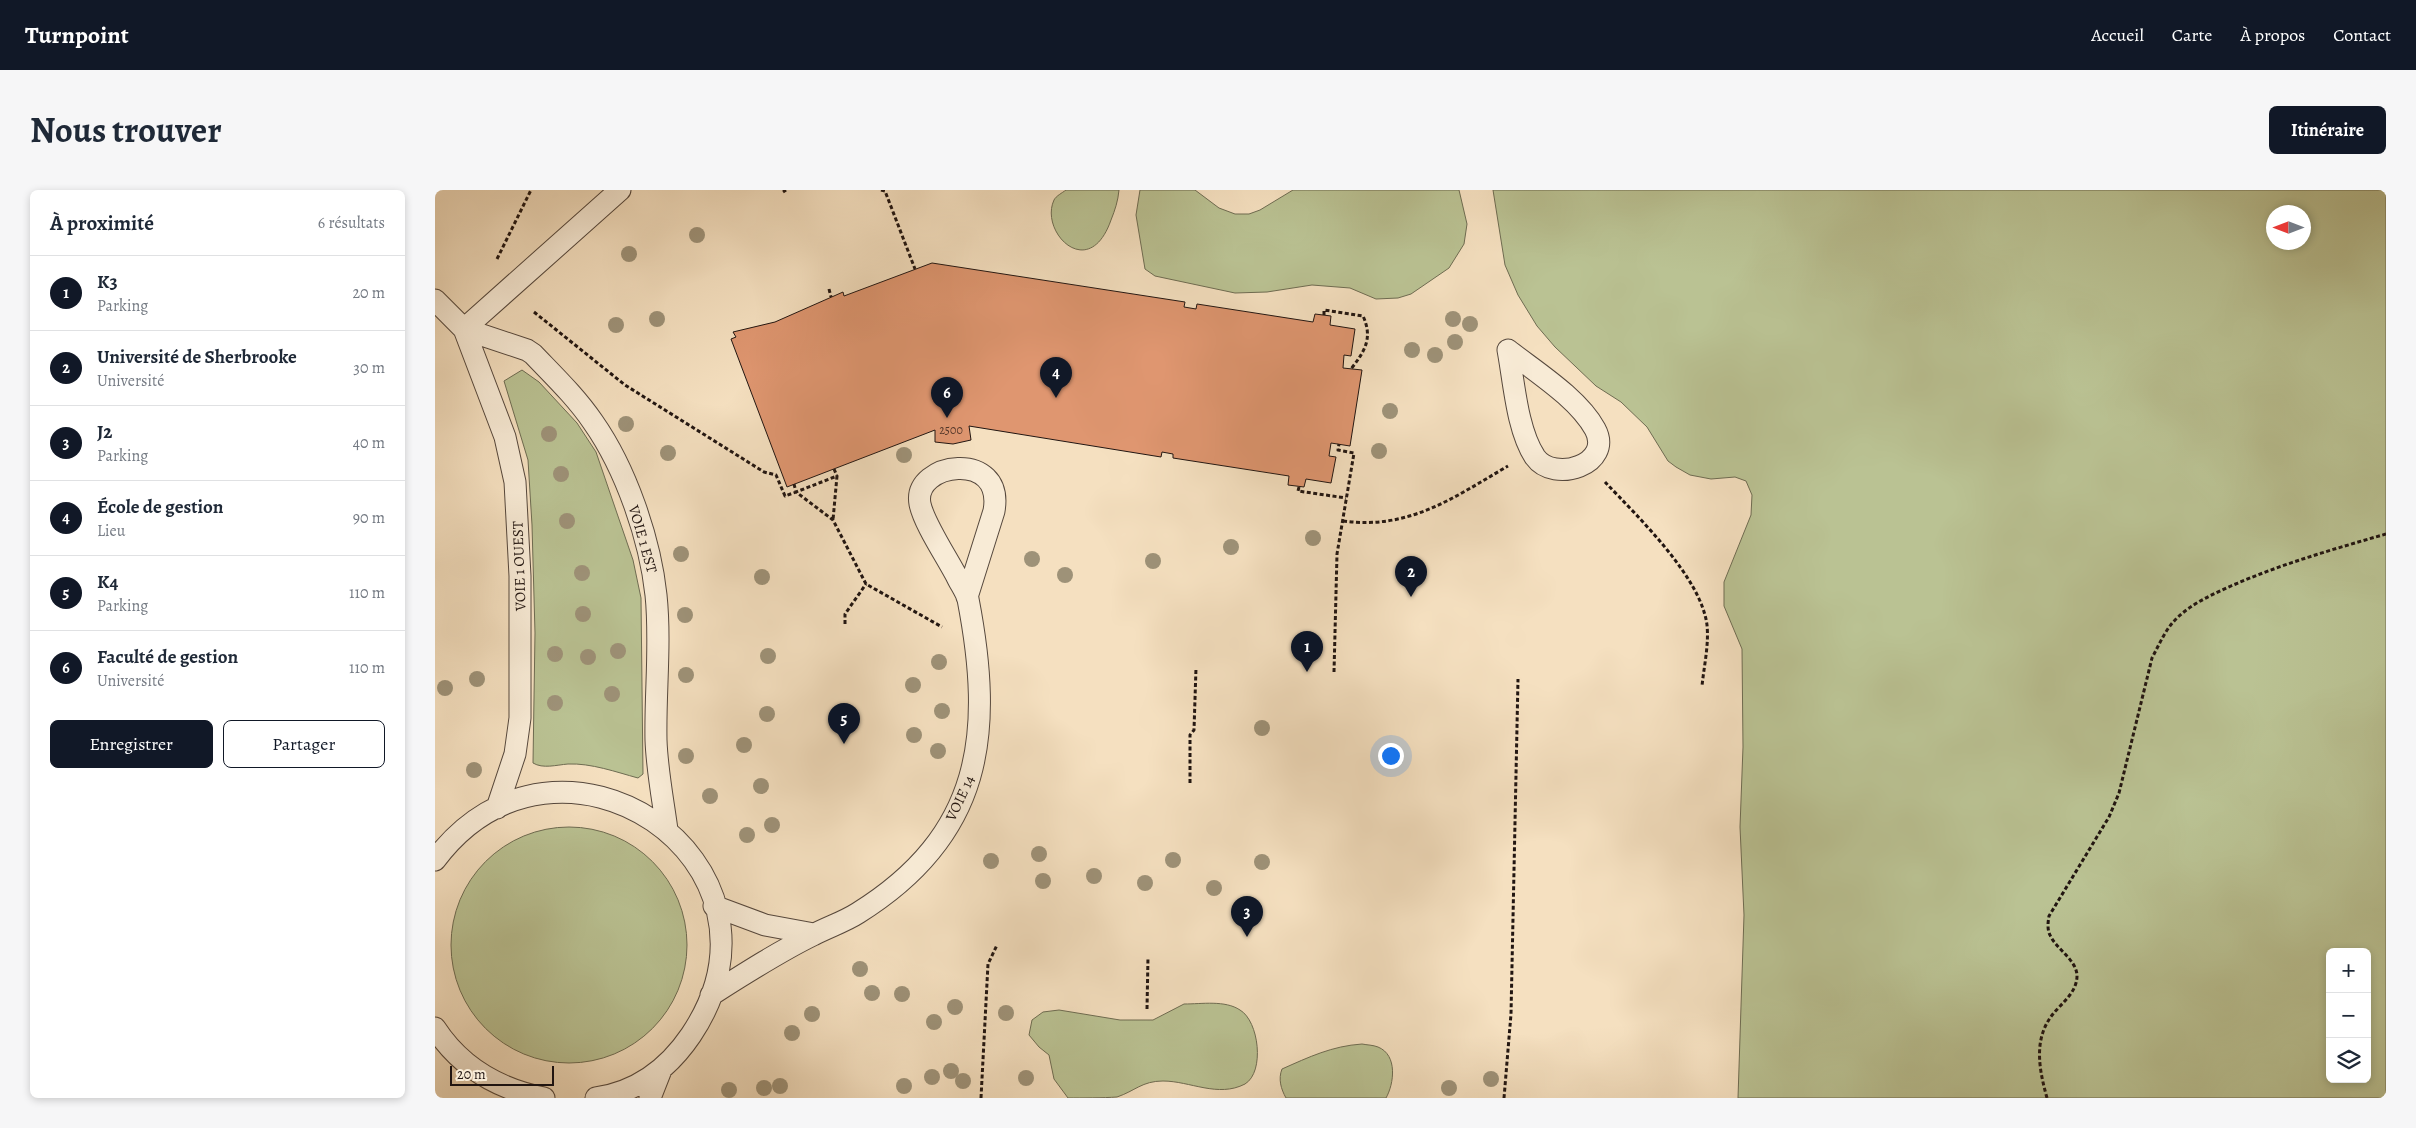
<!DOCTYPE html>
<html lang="fr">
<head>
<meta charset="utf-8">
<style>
	:root { --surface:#fff; --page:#f6f6f7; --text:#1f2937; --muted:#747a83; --line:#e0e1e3; --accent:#111827 }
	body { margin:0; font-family:Alegreya,serif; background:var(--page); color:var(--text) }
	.controls { position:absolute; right:15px; bottom:15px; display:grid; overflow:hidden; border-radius:8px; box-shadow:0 2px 8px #0003 }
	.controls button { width:45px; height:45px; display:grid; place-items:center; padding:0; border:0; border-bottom:1px solid var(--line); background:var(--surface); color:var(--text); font:25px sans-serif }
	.compass { position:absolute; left:1831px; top:15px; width:45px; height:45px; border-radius:50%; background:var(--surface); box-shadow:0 2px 8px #0003; rotate:270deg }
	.scale { position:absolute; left:15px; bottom:12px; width:104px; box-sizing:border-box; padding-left:5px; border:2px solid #211511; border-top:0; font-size:14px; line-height:18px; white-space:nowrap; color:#211511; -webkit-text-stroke:4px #f8ebd6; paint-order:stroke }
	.you { position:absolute; left:955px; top:565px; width:18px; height:18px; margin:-12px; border:4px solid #fff; border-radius:50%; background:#1a73e8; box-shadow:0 0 0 8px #1a73e833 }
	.badge { display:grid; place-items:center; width:32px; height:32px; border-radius:50%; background:var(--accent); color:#fff; font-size:16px; font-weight:700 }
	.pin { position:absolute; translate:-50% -41px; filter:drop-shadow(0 1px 2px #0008) }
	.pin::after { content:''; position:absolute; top:26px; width:18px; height:15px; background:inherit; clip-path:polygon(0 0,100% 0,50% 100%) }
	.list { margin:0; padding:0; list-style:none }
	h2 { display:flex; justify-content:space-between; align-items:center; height:65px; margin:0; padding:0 20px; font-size:21px }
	h2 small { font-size:16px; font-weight:400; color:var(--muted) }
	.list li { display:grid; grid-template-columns:32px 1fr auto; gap:15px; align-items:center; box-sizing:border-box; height:75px; padding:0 20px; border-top:1px solid var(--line) }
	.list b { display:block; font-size:19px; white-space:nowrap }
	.list p { margin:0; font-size:16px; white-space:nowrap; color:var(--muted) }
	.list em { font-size:16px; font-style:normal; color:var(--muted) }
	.actions { display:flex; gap:10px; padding:15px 20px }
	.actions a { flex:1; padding:11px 0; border:1px solid var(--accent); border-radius:8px; text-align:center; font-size:18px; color:var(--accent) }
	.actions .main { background:var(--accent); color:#fff }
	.icon { flex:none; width:28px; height:28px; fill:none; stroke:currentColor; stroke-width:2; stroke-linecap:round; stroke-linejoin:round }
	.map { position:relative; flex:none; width:1951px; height:908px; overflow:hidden; border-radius:8px }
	header { display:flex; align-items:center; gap:30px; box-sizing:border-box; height:70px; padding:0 25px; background:var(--accent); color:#fff }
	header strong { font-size:24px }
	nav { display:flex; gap:28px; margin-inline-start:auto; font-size:18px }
	.intro { display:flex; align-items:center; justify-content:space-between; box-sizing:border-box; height:120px; padding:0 30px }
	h1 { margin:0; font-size:35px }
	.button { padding:12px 22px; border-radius:8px; background:var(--accent); color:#fff; font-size:18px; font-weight:700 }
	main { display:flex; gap:30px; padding:0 30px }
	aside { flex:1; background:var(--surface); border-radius:8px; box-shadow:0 2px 8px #0003 }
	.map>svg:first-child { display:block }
	.green { fill:#bac293; stroke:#6e6c52; fill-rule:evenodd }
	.building { fill:#df9670; stroke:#211511 }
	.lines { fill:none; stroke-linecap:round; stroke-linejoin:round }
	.lane-casing { stroke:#56483d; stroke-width:23 }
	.path { stroke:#211511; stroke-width:3; stroke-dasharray:4 2.5; stroke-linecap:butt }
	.lane { stroke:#f8ebd6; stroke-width:21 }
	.tree { fill:#9e9278 }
	.labels { text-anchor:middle; stroke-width:4; stroke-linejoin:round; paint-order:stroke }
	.number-label { font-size:12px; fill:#503529 }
	.street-label { font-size:15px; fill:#211511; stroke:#f8ebd6 }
</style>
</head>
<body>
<header>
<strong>Turnpoint</strong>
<nav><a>Accueil</a><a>Carte</a><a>À propos</a><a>Contact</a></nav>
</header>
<div class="intro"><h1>Nous trouver</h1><a class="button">Itinéraire</a></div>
<main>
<aside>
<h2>À proximité<small>6 résultats</small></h2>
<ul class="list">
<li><span class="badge">1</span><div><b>K3</b><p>Parking</p></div><em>20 m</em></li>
<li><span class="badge">2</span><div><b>Université de Sherbrooke</b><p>Université</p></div><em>30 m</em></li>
<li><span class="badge">3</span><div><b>J2</b><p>Parking</p></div><em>40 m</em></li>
<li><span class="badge">4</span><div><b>École de gestion</b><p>Lieu</p></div><em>90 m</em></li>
<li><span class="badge">5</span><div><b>K4</b><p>Parking</p></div><em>110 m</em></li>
<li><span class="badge">6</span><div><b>Faculté de gestion</b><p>Université</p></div><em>110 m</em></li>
</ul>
<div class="actions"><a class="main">Enregistrer</a><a>Partager</a></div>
</aside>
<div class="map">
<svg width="1951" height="908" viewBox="0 0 1951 908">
	<rect width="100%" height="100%" fill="#f5e0c0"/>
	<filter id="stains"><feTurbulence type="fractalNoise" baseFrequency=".004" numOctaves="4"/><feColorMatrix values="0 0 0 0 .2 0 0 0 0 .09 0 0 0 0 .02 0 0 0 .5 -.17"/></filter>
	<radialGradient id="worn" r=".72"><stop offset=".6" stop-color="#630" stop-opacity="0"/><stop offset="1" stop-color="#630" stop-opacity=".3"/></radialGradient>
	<path class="green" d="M631 0H684C683 11 680 20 676 30 654 93 604 42 619 10 621 6 627 3 631 0Z
		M705 0H760L784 18 800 24H814L825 20 858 0H1024L1032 34 1029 54 1014 78 976 104 963 108 941 109 915 98 877 95 832 102 800 103 720 86 710 79 701 25Z
		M1058 0H1951V908H1303L1309 725 1305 637 1308 557 1307 459 1289 416V392L1316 325 1317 305 1311 291 1300 287 1276 289 1255 285 1241 277 1233 271 1212 237 1186 212 1161 196 1120 157 1102 136 1083 105 1070 75ZM1838 22H1868V52H1838ZM1895 762H1932V889H1895Z
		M87 180 104 192 142 233 161 262 198 370 206 408 208 584 203 588C181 582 156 573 133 574 121 575 108 579 98 573L100 443 97 335 93 270 69 191Z
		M16 755a118 118 0 1 1 236 0a118 118 0 1 1-236 0Z
		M749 814C767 814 790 810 805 820 824 831 830 882 810 894 783 908 755 891 728 891 707 891 700 901 682 907 668 908 647 908 633 908L619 889 614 865 604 857 594 845 597 830 608 822 624 820 685 830H718Z
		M927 854C932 855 938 855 943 857 963 865 959 894 951 908H851C846 899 843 889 847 879 874 867 897 856 927 854Z"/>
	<path class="building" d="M497 73 750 112 749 117 761 119 762 114 878 132 880 124 896 126 895 135 920 139 916 166 909 165 908 178 927 180 915 256 896 253 894 266 901 267 896 293 871 289 869 297 853 295 854 286 738 268V264L727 262 726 267 534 236 536 250 518 254 500 252V240L352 297 296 149 301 147 298 142 340 132 408 102 409 106Z"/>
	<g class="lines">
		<g class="lane-casing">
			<path id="lane" d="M0 110 29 139 70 247 80 292 85 386V528L80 564 62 618
				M29 139 92 160 98 164C119 186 141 207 158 232 191 279 215 349 221 405 226 453 220 502 221 550 222 580 228 610 232 640
				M29 139 185 0
				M1073 160C1101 182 1143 208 1160 239 1179 274 1119 294 1100 267 1082 240 1079 192 1073 160Z
				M0 670C124 505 372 672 256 845 233 879 202 902 161 908
				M279 716 330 735 379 744
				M276 805C309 784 343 762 378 745 393 737 409 732 423 723 548 645 559 544 533 409 531 402 526 395 523 389 513 369 489 334 485 314 477 272 570 259 559 321L532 407
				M0 838C26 878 63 899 109 908
				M215 908 226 880"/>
		</g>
		<path class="path" d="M446 0 450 1 480 79
			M348 2 351 0
			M62 69 96 0
			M394 99 396 107
			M99 122 190 195 329 282 341 285 350 306 361 302 398 330 431 394 507 437
			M889 125V120L928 126C938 148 930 161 916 179
			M399 279 402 286
			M1170 292C1203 327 1266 387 1272 435 1274 455 1269 476 1267 496
			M359 294 361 302 402 286 398 330
			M864 297 863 301 911 308
			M908 331C974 340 1018 308 1073 276
			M410 434V424L431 394
			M899 482 902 364 919 263 903 260 904 254
			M755 593V545L759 540 761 478
			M712 819 713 767
			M546 908 553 774 562 755
			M1069 908 1076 824 1083 489
			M1612 908C1604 879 1598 849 1618 824 1627 813 1642 802 1642 786 1642 770 1621 759 1615 745 1612 739 1613 732 1614 726L1674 627 1684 603 1717 468C1724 455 1730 440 1741 429 1756 414 1776 405 1796 396 1846 374 1899 359 1951 344"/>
		<use href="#lane" class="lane"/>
	</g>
	<g class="tree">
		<circle cx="262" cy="45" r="8"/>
		<circle cx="194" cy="64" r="8"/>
		<circle cx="222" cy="129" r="8"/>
		<circle cx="1018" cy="129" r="8"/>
		<circle cx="1035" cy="134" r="8"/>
		<circle cx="181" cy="135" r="8"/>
		<circle cx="1020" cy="152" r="8"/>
		<circle cx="977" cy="160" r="8"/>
		<circle cx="1000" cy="165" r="8"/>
		<circle cx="955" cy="221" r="8"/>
		<circle cx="191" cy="234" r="8"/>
		<circle cx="114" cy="244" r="8"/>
		<circle cx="944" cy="261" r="8"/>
		<circle cx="233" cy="263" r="8"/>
		<circle cx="469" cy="265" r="8"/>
		<circle cx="126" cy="284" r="8"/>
		<circle cx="132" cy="331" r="8"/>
		<circle cx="878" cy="348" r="8"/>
		<circle cx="796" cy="357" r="8"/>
		<circle cx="246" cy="364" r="8"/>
		<circle cx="597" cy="369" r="8"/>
		<circle cx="718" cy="371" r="8"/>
		<circle cx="147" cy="383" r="8"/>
		<circle cx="630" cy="385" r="8"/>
		<circle cx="327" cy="387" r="8"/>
		<circle cx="148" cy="424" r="8"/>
		<circle cx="250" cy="425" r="8"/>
		<circle cx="183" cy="461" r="8"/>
		<circle cx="120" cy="464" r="8"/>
		<circle cx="333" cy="466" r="8"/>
		<circle cx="153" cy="467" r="8"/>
		<circle cx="504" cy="472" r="8"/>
		<circle cx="251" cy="485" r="8"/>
		<circle cx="42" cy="489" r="8"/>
		<circle cx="478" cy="495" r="8"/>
		<circle cx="10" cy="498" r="8"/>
		<circle cx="177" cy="504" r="8"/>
		<circle cx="120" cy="513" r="8"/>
		<circle cx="507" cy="521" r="8"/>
		<circle cx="332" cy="524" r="8"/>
		<circle cx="827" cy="538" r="8"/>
		<circle cx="479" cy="545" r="8"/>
		<circle cx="309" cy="555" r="8"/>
		<circle cx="503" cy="561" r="8"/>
		<circle cx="251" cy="566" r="8"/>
		<circle cx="39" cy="580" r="8"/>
		<circle cx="326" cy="596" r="8"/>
		<circle cx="275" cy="606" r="8"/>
		<circle cx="337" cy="635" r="8"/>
		<circle cx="312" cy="645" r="8"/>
		<circle cx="604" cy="664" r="8"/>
		<circle cx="738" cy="670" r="8"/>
		<circle cx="556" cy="671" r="8"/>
		<circle cx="827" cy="672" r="8"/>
		<circle cx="659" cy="686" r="8"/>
		<circle cx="608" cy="691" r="8"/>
		<circle cx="710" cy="693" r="8"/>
		<circle cx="779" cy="698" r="8"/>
		<circle cx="425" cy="779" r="8"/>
		<circle cx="437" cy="803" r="8"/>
		<circle cx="467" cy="804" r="8"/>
		<circle cx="520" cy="817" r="8"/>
		<circle cx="571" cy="823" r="8"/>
		<circle cx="377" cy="824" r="8"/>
		<circle cx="499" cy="832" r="8"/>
		<circle cx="357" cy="843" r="8"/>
		<circle cx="516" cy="881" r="8"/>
		<circle cx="497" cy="887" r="8"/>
		<circle cx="591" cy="888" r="8"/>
		<circle cx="1056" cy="889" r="8"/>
		<circle cx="528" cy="891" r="8"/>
		<circle cx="345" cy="896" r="8"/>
		<circle cx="469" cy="896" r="8"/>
		<circle cx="329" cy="898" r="8"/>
		<circle cx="1014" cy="898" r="8"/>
		<circle cx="294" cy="900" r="8"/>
	</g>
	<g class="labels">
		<g class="number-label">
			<text x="516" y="244">2500</text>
		</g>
		<g class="street-label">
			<text transform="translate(208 349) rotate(74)" y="5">VOIE 1 EST</text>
			<text transform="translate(84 376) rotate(-92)" y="5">VOIE 1 OUEST</text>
			<text transform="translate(525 608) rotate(-65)" y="5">VOIE 14</text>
		</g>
	</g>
	<rect width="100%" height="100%" filter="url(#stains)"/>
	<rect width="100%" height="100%" fill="url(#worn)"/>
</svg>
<div class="controls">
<button>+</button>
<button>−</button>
<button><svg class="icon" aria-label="layers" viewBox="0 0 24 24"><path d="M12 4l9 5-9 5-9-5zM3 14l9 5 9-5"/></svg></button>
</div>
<svg class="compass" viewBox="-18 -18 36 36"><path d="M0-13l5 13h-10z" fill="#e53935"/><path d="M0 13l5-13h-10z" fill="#747a83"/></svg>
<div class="scale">20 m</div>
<div class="you"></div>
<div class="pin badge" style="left:872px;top:482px">1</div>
<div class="pin badge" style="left:976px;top:407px">2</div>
<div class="pin badge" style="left:812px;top:747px">3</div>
<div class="pin badge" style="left:621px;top:208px">4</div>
<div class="pin badge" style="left:409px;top:554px">5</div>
<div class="pin badge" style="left:512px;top:228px">6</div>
</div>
</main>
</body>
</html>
